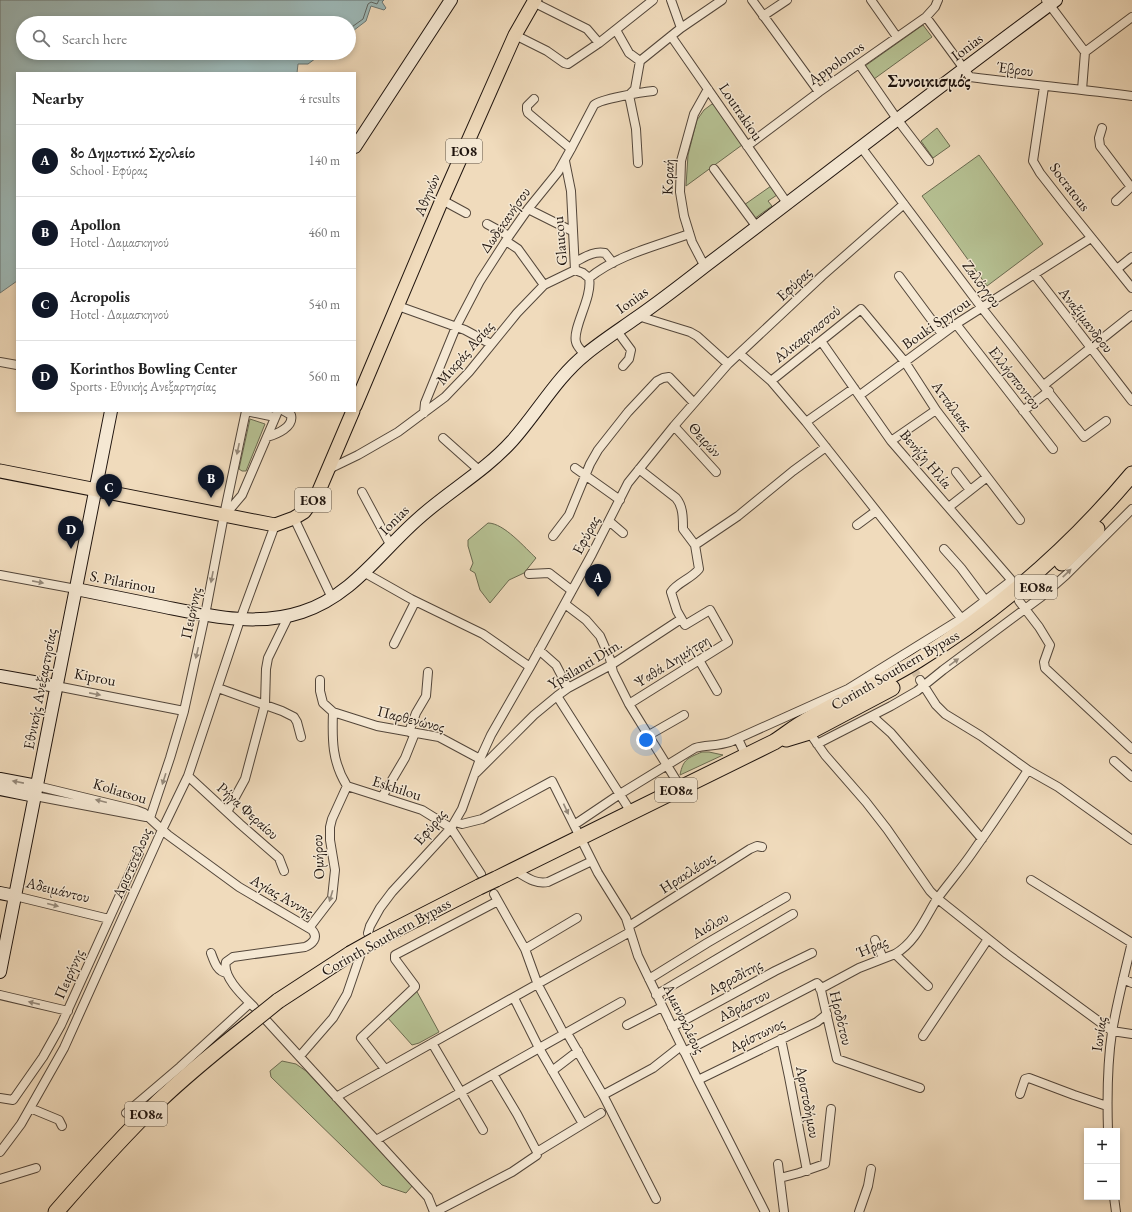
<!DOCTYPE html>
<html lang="en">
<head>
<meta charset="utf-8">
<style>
	:root { --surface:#fff; --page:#f2f2f2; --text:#222; --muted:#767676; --line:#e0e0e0; --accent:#111827 }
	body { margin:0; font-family:"EB Garamond",serif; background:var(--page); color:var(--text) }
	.controls { position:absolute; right:12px; bottom:12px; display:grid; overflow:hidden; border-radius:0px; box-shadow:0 2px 6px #0003 }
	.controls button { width:36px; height:36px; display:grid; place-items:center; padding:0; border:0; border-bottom:1px solid var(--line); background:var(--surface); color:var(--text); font:20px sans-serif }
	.you { position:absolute; left:646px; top:740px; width:14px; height:14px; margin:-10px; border:3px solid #fff; border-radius:50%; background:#1a73e8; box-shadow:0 0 0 6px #1a73e833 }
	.badge { display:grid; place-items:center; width:26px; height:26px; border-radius:50%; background:var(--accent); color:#fff; font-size:13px; font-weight:700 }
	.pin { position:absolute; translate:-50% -33px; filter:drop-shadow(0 1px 2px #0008) }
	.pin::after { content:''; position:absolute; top:21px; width:14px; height:12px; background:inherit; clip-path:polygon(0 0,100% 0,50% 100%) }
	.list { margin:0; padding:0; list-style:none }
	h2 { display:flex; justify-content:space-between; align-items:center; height:52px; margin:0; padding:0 16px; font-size:17px }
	h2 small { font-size:13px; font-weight:400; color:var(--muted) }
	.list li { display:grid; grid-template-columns:26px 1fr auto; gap:12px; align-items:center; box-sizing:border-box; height:72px; padding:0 16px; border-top:1px solid var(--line) }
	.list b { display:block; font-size:15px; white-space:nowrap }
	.list p { margin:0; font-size:13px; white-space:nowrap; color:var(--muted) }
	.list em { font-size:13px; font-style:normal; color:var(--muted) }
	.icon { flex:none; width:22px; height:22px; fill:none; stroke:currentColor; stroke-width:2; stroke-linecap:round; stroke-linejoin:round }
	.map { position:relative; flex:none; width:1132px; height:1212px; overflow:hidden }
	.search { position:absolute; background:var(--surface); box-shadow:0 2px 6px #0003; left:16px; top:16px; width:340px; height:44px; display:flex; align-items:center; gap:10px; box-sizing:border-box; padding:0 14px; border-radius:22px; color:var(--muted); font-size:15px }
	.panel { position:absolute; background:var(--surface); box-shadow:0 2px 6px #0003; left:16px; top:72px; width:340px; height:340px; border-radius:0px }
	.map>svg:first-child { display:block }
	.green { fill:#b6c193; stroke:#6a6a50 }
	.water { fill:#9db9b8; stroke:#6b7774 }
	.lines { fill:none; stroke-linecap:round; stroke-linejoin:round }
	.shore { stroke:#5e6663; stroke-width:1 }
	.street-tunnel { stroke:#d1bda2; stroke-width:8; stroke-dasharray:8 4; stroke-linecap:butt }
	.street-casing { stroke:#53463a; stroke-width:10 }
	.secondary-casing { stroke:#1f140e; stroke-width:14 }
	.primary-casing { stroke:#1f140e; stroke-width:15 }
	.highway-casing { stroke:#1f140e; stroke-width:17 }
	.street { stroke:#f5e8d3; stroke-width:8 }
	.secondary { stroke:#f5e8d3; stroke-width:12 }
	.primary { stroke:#f0dbbc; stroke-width:13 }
	.highway { stroke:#f0dbbc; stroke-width:15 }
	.highway-bridge-casing { stroke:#1f140e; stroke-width:17; stroke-linecap:butt }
	.highway-bridge { stroke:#f0dbbc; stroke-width:15 }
	.oneway { fill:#95897a }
	.labels { text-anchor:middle; stroke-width:3; stroke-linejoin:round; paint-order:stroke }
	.shield { fill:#f5e8d3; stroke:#5f5449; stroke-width:1 }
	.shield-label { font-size:14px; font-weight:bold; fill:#1f140e }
	.street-label { font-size:15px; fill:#1f140e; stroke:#f5e8d3 }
	.quarter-label { font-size:17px; font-weight:bold; fill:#1f140e; stroke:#f5e8d3 }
</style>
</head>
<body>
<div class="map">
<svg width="1132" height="1212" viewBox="0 0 1132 1212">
	<rect width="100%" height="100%" fill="#f0dbbc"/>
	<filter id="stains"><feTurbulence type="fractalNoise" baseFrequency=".005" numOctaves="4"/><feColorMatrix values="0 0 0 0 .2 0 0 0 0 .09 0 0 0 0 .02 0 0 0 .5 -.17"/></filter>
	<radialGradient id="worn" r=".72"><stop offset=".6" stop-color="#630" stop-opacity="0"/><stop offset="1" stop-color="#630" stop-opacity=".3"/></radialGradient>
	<path class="green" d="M923 25 932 37 874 79 865 66Z
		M712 104 717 107 742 145 686 186 688 155 697 120 704 110Z
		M937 128 950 146 933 158 921 141Z
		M979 155 1043 244 987 286 922 196Z
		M771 186 777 195 768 201 772 206 754 219 744 205Z
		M250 419 265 424 246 471H242L239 469Z
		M488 523C504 523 525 548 536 558L524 573 509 580 490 603 480 590 475 573 470 570 473 563 468 546V540Z
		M702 752H709L723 755 680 775C683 759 688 758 702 752Z
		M416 990 439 1032 419 1043 412 1045 387 1017Z
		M282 1061 296 1064 306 1071 413 1185 406 1193 382 1185 271 1077 270 1071Z"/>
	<path class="water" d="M0 0H384L382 2 386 8 384 10 371 6 366 21 349 34V23H23V53H323L308 64H298L297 73H17V281L0 293Z"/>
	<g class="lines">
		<path class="shore" d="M349 29 363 19 368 4 371 2 377 4 379 0"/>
		<path class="street-tunnel" d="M907 658 920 680"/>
		<g class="street-casing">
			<path id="street" d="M671 0 681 28
				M752 0 819 92
				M871 0 897 37
				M1046 0 1085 52 1082 90
				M533 2 587 29 599 43
				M763 16 787 0
				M926 17 970 77C1024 84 1078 89 1132 96
				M616 30 629 53 640 61
				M515 35 547 51 564 63 568 64 599 43 653 0
				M671 36 787 203
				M1085 52 1132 17
				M859 64 897 119 929 161
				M1044 87 1033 161 1040 173 1065 205 1132 288
				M534 99 527 106V110L528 113 571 149
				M1102 128 1099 138 1100 146 1131 187
				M747 146 819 92 926 17 935 7 938 0
				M861 147 982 308 1084 437 1106 421
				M565 161 571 191 575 270
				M638 163 636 129 629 95 635 89 640 61 681 28 722 0
				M714 169 756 226
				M442 200 466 213
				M1116 201 1132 186
				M528 209 572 231
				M487 224 509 236
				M506 241 518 249 544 285
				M575 262C585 257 593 251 605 253L613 263
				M705 267 692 242 684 216 680 192 681 161 694 114 708 89
				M1117 269 1132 257
				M575 270 583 273 589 278C593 297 572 328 576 342 577 347 582 351 585 355
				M1034 274 1132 401
				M899 276 942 334
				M589 278C617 255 656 246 689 234
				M398 306 465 330 491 344
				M638 316 690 332 697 336 728 364
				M956 324 1053 449
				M617 331 631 350 629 359 623 366
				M821 341 891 441 1014 583
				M740 354 771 381 806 422 965 623
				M0 362 17 365
				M771 381 861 309 905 362 936 410 1020 520
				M1044 385 1132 315
				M860 395 956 324 1091 238
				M246 411 275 417
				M1023 411 1049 391
				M424 413 425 403 456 327 480 281 509 236 528 209 558 172 572 147 594 105C600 99 643 92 653 91
				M806 422 854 388
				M674 426 716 472
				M267 437C277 434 294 427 291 415L284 411
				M443 438 480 471
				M891 441 936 410
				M575 468 620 500
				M327 470 358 455 398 432 445 397 469 372 517 313 544 285 575 270
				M956 472 970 490
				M362 492 391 546
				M949 507 987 477
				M225 515 242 495 278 411
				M294 518 332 598
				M609 521 623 533
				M857 525 876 511
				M553 536 569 515 590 464 598 450 628 412 657 381 663 378 669 377 694 403
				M695 545 738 516 793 471 826 447
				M944 549 961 568 988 604
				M365 573 411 599 483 634 530 667
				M529 574 549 573 571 590
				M0 575 76 589
				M1019 601 1039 627 1050 645 1044 662 1045 668 1132 749
				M565 604 586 620 600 636 610 659 613 672 629 704 681 788
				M394 644 415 602
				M539 650 556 665 568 688
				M699 660 717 691
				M320 680V691L323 703 333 712 377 726 439 737 480 759
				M920 680 936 705 945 714 981 736 1028 770 1058 787 1132 840
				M56 686 184 711
				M218 688 282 711 294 717 297 722 301 737
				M557 696 631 812
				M629 704 728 642 710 610 685 625 677 611 671 592C678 582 691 579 699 569L695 545 683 529C683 518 683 506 676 498L639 469
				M872 716 891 733 982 839
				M409 732 416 713 426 696 428 672
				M809 732 825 755 866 802 887 829 930 891 938 899 1007 954 1112 1031 1132 1034
				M649 735 684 715
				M738 739 746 756
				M817 744 891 706 917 691 943 670 1041 597 1066 575 1132 509
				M1114 761 1132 777
				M476 773 534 715 557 696 568 688 611 665 681 619
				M188 776 240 824 279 858 284 871
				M37 786 136 810 144 813 168 835 239 887 312 930C319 938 312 944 305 947L233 957 226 962C222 977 244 997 254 1007
				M347 786 422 810 451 828 481 874
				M35 796 146 817
				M382 797 405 758 415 733
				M227 812 245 779 265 704 266 669 268 658 289 615
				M150 818 170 758 184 711 205 615 224 515 246 411
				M455 822 462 824 482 819 552 781 598 873 626 918 638 956 698 1080 765 1212
				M574 825 620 794 695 748C706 745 718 746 730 742L848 689 961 619 1011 581
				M514 870C525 876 535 885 548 882L592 861
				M1031 880 1132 943
				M494 894 525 949 538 985 564 1034
				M15 896 109 919
				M629 926 750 849 757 846 762 847
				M309 928 332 898 335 870 330 840V827L332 819 347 786C332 762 332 740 333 712
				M368 933 370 926 380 908 392 892 451 828 462 809 480 759 491 735 530 667 592 554 628 483 674 426 728 364 822 276 904 204
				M875 940 883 958
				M525 949 577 918
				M211 953C214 961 217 972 227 973
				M895 954 928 986
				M649 979 707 943 786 897
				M1123 979 1132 983
				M820 989 859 968 895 954C916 942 925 918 937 899 948 884 961 869 972 853 991 826 1010 798 1028 770
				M0 995 68 1011
				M656 995 793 914
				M514 998 539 1048 583 1124
				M266 1020 417 1185 428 1197 434 1212
				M627 1025 662 1007
				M672 1027 775 971 812 953
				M567 1033 603 1095 656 1199
				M923 1036 988 939
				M781 1039 789 1077 807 1171
				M432 1043 483 1130
				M684 1052 817 983 820 986 837 1059 920 1088
				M300 1056 333 1018 347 994 360 956
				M385 1069 361 1038 415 987V986L395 959V955L498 901
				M552 1071 578 1051
				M698 1080 817 1022 827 1014
				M1020 1094 1025 1079 1029 1078 1074 1095 1107 1106
				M603 1095 653 1068 681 1046
				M336 1097 630 932
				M0 1098 13 1100 43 1057 61 1025 139 853
				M30 1108 59 1120 62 1126
				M126 1113 180 1067 250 1003
				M1108 1131C1107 1098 1107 1065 1112 1032 1117 1002 1125 972 1132 942
				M376 1140 621 1002
				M0 1152 21 1124 64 1048 162 830 188 776 240 620 275 525
				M537 1152 601 1113
				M778 1164 784 1212
				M780 1178 799 1173 825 1164 831 1109
				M0 1179 36 1168
				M1114 1197 1116 1212
				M435 1212 512 1172 537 1155V1152L517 1114 493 1074
				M859 1212 868 1186 871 1169"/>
		</g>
		<g class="secondary-casing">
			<path id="secondary" d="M355 147 451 0
				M76 589C105 595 135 601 165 607 210 616 257 627 302 612 352 596 381 551 419 518 449 491 485 471 512 441 538 412 556 378 586 354 602 341 619 330 636 318 659 302 681 285 704 267 821 178 937 88 1056 0
				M0 676 56 686
				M0 779 37 786
				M0 789 35 796
				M0 893 15 896
				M0 972 111 411"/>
		</g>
		<g class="primary-casing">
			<path id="primary" d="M355 406 442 200 515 35 535 0
				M0 471 275 525 294 518 304 512 318 493 353 411"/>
		</g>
		<g class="highway-casing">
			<path id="highway" d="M1062 563 1097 529
				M786 739 809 732 892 688
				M496 879 774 742C784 736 793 728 804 722 841 700 881 683 918 660 999 610 1071 547 1132 474
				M375 940 479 887
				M278 1001 350 954
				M56 1212C89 1174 123 1136 159 1101 187 1074 217 1050 247 1026"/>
		</g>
		<use href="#street" class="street"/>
		<use href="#secondary" class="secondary"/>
		<use href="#primary" class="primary"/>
		<use href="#highway" class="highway"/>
		<g class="highway-bridge-casing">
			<path id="highway-bridge" d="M479 887 496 879
				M350 954 375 940
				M247 1026 278 1001"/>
		</g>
		<use href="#highway-bridge" class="highway-bridge"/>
	</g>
	<defs><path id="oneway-solid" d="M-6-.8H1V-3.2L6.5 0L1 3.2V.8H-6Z"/></defs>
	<g class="oneway">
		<use href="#oneway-solid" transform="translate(238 449) rotate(102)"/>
		<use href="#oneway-solid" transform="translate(1067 573) rotate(-44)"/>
		<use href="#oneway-solid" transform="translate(212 577) rotate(101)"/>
		<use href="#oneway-solid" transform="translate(38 582) rotate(11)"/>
		<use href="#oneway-solid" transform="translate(197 653) rotate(103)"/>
		<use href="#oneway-solid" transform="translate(954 662) rotate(-36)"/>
		<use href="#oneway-solid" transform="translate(95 694) rotate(11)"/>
		<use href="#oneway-solid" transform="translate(164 779) rotate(108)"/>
		<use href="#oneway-solid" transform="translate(18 782) rotate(-169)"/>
		<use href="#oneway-solid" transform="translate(101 801) rotate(-166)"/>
		<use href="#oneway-solid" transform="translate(566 809) rotate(65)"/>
		<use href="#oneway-solid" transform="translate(331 896) rotate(107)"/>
		<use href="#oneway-solid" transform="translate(53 905) rotate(14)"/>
		<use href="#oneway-solid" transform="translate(34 1003) rotate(-167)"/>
	</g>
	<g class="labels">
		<g class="shield">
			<rect x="446" y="139" width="36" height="24" rx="3"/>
			<rect x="295" y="488" width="36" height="24" rx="3"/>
			<rect x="1015" y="575" width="42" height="24" rx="3"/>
			<rect x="655" y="778" width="42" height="24" rx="3"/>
			<rect x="125" y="1102" width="42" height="24" rx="3"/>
		</g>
		<g class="shield-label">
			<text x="464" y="156">ΕΟ8</text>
			<text x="313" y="505">ΕΟ8</text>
			<text x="1036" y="592">ΕΟ8α</text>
			<text x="676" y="795">ΕΟ8α</text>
			<text x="146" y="1119">ΕΟ8α</text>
		</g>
		<g class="street-label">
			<text transform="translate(967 47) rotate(-37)" y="5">Ionias</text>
			<text transform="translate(836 63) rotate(-35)" y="5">Appolonos</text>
			<text transform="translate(1015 69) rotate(7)" y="5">Έβρου</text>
			<text transform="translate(741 112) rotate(56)" y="5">Loutrakiou</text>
			<text transform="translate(668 177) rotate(-88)" y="5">Κοραή</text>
			<text transform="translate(1070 187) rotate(53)" y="5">Socratous</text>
			<text transform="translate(427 195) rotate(-67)" y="5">Αθηνών</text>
			<text transform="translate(505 220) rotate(-55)" y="5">Δωδεκανήσου</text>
			<text transform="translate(560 241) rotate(-95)" y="5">Glaucou</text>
			<text transform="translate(794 284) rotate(-43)" y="5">Εφύρας</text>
			<text transform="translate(982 284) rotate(53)" y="5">Ζαλόγγου</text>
			<text transform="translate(632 300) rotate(-36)" y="5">Ionias</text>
			<text transform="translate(1086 320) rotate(52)" y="5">Αναξίμανδρου</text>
			<text transform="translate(936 323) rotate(-35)" y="5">Bouki Spyrou</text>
			<text transform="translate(807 334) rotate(-39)" y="5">Αλικαρνασσού</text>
			<text transform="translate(465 353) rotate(-49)" y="5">Μικράς Ασίας</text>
			<text transform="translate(1015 378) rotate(52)" y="5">Ελλήσποντου</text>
			<text transform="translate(952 406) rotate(54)" y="5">Αττάλειας</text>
			<text transform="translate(705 440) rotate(48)" y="5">Θειρών</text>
			<text transform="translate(926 459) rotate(50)" y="5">Βενήζη Ηλία</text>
			<text transform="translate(394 520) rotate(-45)" y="5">Ionias</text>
			<text transform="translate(586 535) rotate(-62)" y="5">Εφύρας</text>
			<text transform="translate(123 582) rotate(11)" y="5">S. Pilarinou</text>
			<text transform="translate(191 613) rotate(-78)" y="5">Πειρήνης</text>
			<text transform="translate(672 661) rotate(-32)" y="5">Ψαθά Δημήτρη</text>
			<text transform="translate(585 664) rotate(-31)" y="5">Ypsilanti Dim.</text>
			<text transform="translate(895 670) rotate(-30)" y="5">Corinth Southern Bypass</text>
			<text transform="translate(95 677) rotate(11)" y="5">Kiprou</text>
			<text transform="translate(40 689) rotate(-79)" y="5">Εθνικής Ανεξαρτησίας</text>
			<text transform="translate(411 719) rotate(14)" y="5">Παρθενώνος</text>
			<text transform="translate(397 788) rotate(18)" y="5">Eskhilou</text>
			<text transform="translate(120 791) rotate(17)" y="5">Koliatsou</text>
			<text transform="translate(248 811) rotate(42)" y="5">Ρήγα Φεραίου</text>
			<text transform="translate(430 827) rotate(-50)" y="5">Εφύρας</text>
			<text transform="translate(318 857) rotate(-93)" y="5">Ομήρου</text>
			<text transform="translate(132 863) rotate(-66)" y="5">Αριστοτέλους</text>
			<text transform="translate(687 873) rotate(-33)" y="5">Ηρακλέους</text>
			<text transform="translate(58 890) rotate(14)" y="5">Αδειμάντου</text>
			<text transform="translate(282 896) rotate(30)" y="5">Αγίας Άννης</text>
			<text transform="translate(710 925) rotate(-30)" y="5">Αιόλου</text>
			<text transform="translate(386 937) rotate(-29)" y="5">Corinth Southern Bypass</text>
			<text transform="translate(872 947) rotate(-23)" y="5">Ήρας</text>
			<text transform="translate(69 974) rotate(-66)" y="5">Πειρήνης</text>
			<text transform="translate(735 977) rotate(-28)" y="5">Αφροδίτης</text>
			<text transform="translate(744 1005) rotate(-27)" y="5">Αδράστου</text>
			<text transform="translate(841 1018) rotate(76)" y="5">Ηροδότου</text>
			<text transform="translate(684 1019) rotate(64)" y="5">Αμεινοκλέους</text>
			<text transform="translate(1099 1034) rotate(-82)" y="5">Ιωνίας</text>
			<text transform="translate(757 1035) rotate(-26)" y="5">Αρίστωνος</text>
			<text transform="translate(808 1102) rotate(79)" y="5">Αριστοδήμου</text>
		</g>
		<g class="quarter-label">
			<text x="929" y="87">Συνοικισμός</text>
		</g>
	</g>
	<rect width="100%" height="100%" filter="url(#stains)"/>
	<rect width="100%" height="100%" fill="url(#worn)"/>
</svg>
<div class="controls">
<button>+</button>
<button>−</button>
</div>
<div class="you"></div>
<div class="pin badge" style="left:598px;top:597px">A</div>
<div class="pin badge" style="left:211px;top:498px">B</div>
<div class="pin badge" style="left:109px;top:507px">C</div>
<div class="pin badge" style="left:71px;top:549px">D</div>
<div class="search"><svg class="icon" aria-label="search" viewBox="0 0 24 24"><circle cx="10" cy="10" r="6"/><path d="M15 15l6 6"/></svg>Search here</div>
<section class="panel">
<h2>Nearby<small>4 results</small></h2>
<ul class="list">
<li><span class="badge">A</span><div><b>8ο Δημοτικό Σχολείο</b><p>School · Εφύρας</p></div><em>140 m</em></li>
<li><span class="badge">B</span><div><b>Apollon</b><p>Hotel · Δαμασκηνού</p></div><em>460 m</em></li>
<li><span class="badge">C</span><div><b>Acropolis</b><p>Hotel · Δαμασκηνού</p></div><em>540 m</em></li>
<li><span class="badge">D</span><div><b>Korinthos Bowling Center</b><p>Sports · Εθνικής Ανεξαρτησίας</p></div><em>560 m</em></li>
</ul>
</section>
</div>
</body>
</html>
